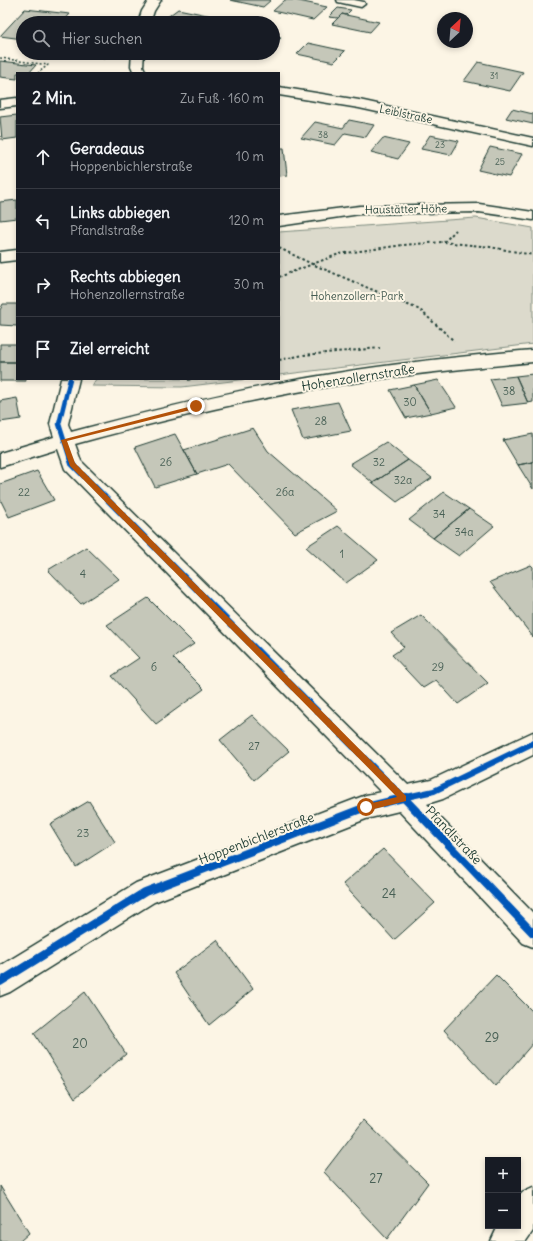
<!DOCTYPE html>
<html lang="de">
<head>
<meta charset="utf-8">
<style>
	:root { --surface:#171b24; --page:#20242c; --text:#f1f3f6; --muted:#9ea1a6; --line:#363941 }
	body { margin:0; font-family:Delius,sans-serif; background:var(--page); color:var(--text) }
	.controls { position:absolute; right:12px; bottom:12px; display:grid; overflow:hidden; border-radius:0px; box-shadow:0 2px 6px #0003 }
	.controls button { width:36px; height:36px; display:grid; place-items:center; padding:0; border:0; border-bottom:1px solid var(--line); background:var(--surface); color:var(--text); font:20px sans-serif }
	.compass { position:absolute; left:437px; top:12px; width:36px; height:36px; border-radius:50%; background:var(--surface); box-shadow:0 2px 6px #0003; rotate:26deg }
	.stop { position:absolute; width:12px; height:12px; margin:-9px; border:3px solid #b45309; border-radius:50%; background:#fff }
	.stop.end { background:#b45309; border-color:#fff; box-shadow:0 1px 4px #0008 }
	.list { margin:0; padding:0; list-style:none }
	h2 { display:flex; justify-content:space-between; align-items:center; height:52px; margin:0; padding:0 16px; font-size:17px }
	h2 small { font-size:13px; font-weight:400; color:var(--muted) }
	.list li { display:grid; grid-template-columns:26px 1fr auto; gap:12px; align-items:center; box-sizing:border-box; height:64px; padding:0 16px; border-top:1px solid var(--line) }
	.list b { display:block; font-size:15px; white-space:nowrap }
	.list p { margin:0; font-size:13px; white-space:nowrap; color:var(--muted) }
	.list em { font-size:13px; font-style:normal; color:var(--muted) }
	.icon { flex:none; width:22px; height:22px; fill:none; stroke:currentColor; stroke-width:2; stroke-linecap:round; stroke-linejoin:round }
	.map { position:relative; flex:none; width:533px; height:1241px; overflow:hidden }
	.search { position:absolute; background:var(--surface); box-shadow:0 2px 6px #0003; left:16px; top:16px; width:264px; height:44px; display:flex; align-items:center; gap:10px; box-sizing:border-box; padding:0 14px; border-radius:22px; color:var(--muted); font-size:15px }
	.panel { position:absolute; background:var(--surface); box-shadow:0 2px 6px #0003; left:16px; top:72px; width:264px; height:308px; border-radius:0px }
	.map>svg:first-child { display:block }
	.green { fill:#dcdacc; stroke:#7e8c80 }
	.building { fill:#c5c7b9; stroke:#1f3d34 }
	.lines { fill:none; stroke-linecap:round; stroke-linejoin:round }
	.service-casing { stroke:#1f3d34; stroke-width:3 }
	.minor-casing { stroke:#1f3d34; stroke-width:3 }
	.path-far1 { stroke:#1f3d34; stroke-width:1.5; stroke-dasharray:2 2; stroke-linecap:butt }
	.path { stroke:#1f3d34; stroke-width:2; stroke-dasharray:2.5 2.5; stroke-linecap:butt }
	.service { fill:#fcf5e5; fill-rule:evenodd }
	.minor { fill:#fcf5e5; fill-rule:evenodd }
	.cycleway-far2-casing { stroke:#fcf5e5; stroke-width:6 }
	.cycleway-far1-casing { stroke:#fcf5e5; stroke-width:8 }
	.cycleway-casing { stroke:#fcf5e5; stroke-width:10 }
	.cycleway-far2 { stroke:#0057b8; stroke-width:4.5 }
	.cycleway-far1 { stroke:#0057b8; stroke-width:6 }
	.cycleway { stroke:#0057b8; stroke-width:8 }
	.route { fill:#b45309 }
	.labels { text-anchor:middle; stroke-width:4; stroke-linejoin:round; paint-order:stroke }
	.far-number-label { font-size:9px; fill:#486055 }
	.far-street-label { font-size:11px; fill:#1f3d34; stroke:#fcf5e5 }
	.far-park-label { font-size:11px; fill:#455c52; stroke:#fcf5e5 }
	.number-label { font-size:11px; fill:#486055 }
	.street-label { font-size:13px; fill:#1f3d34; stroke:#fcf5e5 }
	.near-number-label { font-size:13px; fill:#486055 }
</style>
</head>
<body>
<div class="map">
<svg width="533" height="1241" viewBox="0 0 533 1241">
	<rect width="100%" height="100%" fill="#fcf5e5"/>
	<filter id="ink" filterUnits="userSpaceOnUse"><feTurbulence type="fractalNoise" baseFrequency=".025" numOctaves="2"/><feDisplacementMap in="SourceGraphic" scale="8" xChannelSelector="R" yChannelSelector="G"/><feConvolveMatrix kernelMatrix="1 2 1 2 8 2 1 2 1" color-interpolation-filters="sRGB"/></filter>
	<g filter="url(#ink)">
		<path class="green" d="M476 218 533 228V344L279 375V232Z
			M96 379H248L182 387 92 386Z"/>
		<path class="building" d="M230 0H271L263 7Z
			M285 0H294L327 7 313 20 273 11Z
			M338 8 351 10 346 15 342 14 338 18 329 17Z
			M25 9 70 14 62 23H23V39L0 36Z
			M178 9 212 16 206 20 217 23H176L178 21 166 18Z
			M342 14 346 15 379 22 370 32 332 24Z
			M273 36 281 38 273 46Z
			M308 43 345 51 334 62 297 54Z
			M76 53H109L106 58 75 55Z
			M0 61 36 65 29 73H17V79L0 77Z
			M478 62 523 72 510 91 464 81Z
			M512 109 533 114V124L506 118Z
			M17 115V138L2 140 0 117Z
			M349 120 374 125 366 137 345 133 335 145 301 138 315 122 343 128Z
			M430 135 459 141 451 155 421 149Z
			M383 138 409 144 398 159 371 152Z
			M490 147 522 154 509 177 478 170Z
			M279 148H284L287 175 279 176Z
			M17 200V218L0 220V202Z
			M3 304H17V326L0 325V310Z
			M0 344H17V362H0Z
			M0 362H17V379H26V381H0Z
			M533 374V402L528 403 516 376Z
			M516 376 528 403 502 406 490 379Z
			M438 380 456 407 431 413 414 385Z
			M414 385 431 413 406 418 390 390Z
			M17 398 21 419 0 422V401Z
			M338 402 351 431 303 440 291 410Z
			M253 428 268 451 337 511 295 533 228 464 197 474 184 450Z
			M175 434 197 474 155 487 135 447Z
			M533 434V462L518 465 503 440Z
			M386 442 408 460 373 483 350 464Z
			M408 460 432 478 397 502 373 483Z
			M533 462V489L518 465Z
			M37 471 54 500 9 517 0 499V484Z
			M444 492 469 509 433 538 409 520Z
			M469 509 494 526 459 556 433 538Z
			M338 526 378 560 346 583 306 547Z
			M86 547 119 579 81 604 48 570Z
			M531 565 533 567V637L490 582Z
			M148 598 194 644 173 658 204 689 156 724 112 676 139 658 107 625Z
			M421 615 488 683 458 704 436 680 423 688 392 655 404 647 391 633Z
			M252 715 289 751 254 780 220 740Z
			M89 801 115 842 76 867 50 824Z
			M383 849 435 903 394 940 343 884Z
			M217 940 253 989 209 1025 174 973Z
			M496 975 533 1012V1043L496 1086 444 1030Z
			M85 992 126 1054 75 1098 34 1033Z
			M364 1120 428 1183 387 1239 324 1172Z
			M0 1186 29 1233 20 1241H0Z"/>
		<g class="lines">
			<g class="service-casing">
				<path id="service" d="M337 0H354L364 2 365 4 361 7 338 2Z"/>
			</g>
			<g class="minor-casing">
				<path id="minor" d="M149 0H161L154 11 150 23H138L142 11Z
					M132 53H144L143 66 146 73H134L131 66Z
					M279 87 359 100 533 138V146L359 108 279 95Z
					M17 98V106L0 108V100Z
					M479 204 533 212V220L479 212 360 214 279 226V216L360 206Z
					M17 250V260L0 262V252Z
					M533 350V362C466 368 399 375 332 386 245 400 160 421 75 444L81 461 408 785 431 780 533 732V755L443 799 427 804 533 913V947L523 943 399 811 366 819 154 902 10 992 0 996V966L136 883 366 795 381 792 65 469 58 449 0 467V453L54 437 50 424 61 379H79L68 424 71 432C157 409 243 388 331 374 398 363 465 356 533 350Z
					M533 1187V1231L526 1241H491L498 1226H518V1197L522 1192Z"/>
			</g>
			<path class="path-far1" d="M0 58 48 65 38 73"/>
			<path class="path" d="M444 242 456 230
				M279 248 312 264 420 310 454 341
				M279 277 339 254 403 245 443 242 490 247 533 255
				M279 360 304 355 380 348
				M188 380 191 379"/>
			<use href="#service" class="service"/>
			<use href="#minor" class="minor"/>
			<g class="cycleway-far2-casing">
				<path id="cycleway-far2" d="M70 379 59 424 70 459"/>
			</g>
			<g class="cycleway-far1-casing">
				<path id="cycleway-far1" d="M70 458 72 464 404 798
					M402 798 434 791 533 743"/>
			</g>
			<g class="cycleway-casing">
				<path id="cycleway" d="M403 797 533 933
					M0 982 145 892 366 807 407 797"/>
			</g>
			<use href="#cycleway-far2" class="cycleway-far2"/>
			<use href="#cycleway-far1" class="cycleway-far1"/>
			<use href="#cycleway" class="cycleway"/>
		</g>
	</g>
	<path class="route" d="M196 405H198V408L67 441 75 463 406 796V801L366 811 364 809V805L397 797 70 466 61 440Z"/>
	<g class="labels">
		<g class="far-number-label">
			<text x="494" y="79">31</text>
			<text x="323" y="138">38</text>
			<text x="440" y="148">23</text>
			<text x="500" y="165">25</text>
		</g>
		<g class="far-street-label">
			<text transform="translate(406 114) rotate(12)" y="4">Leiblstraße</text>
			<text transform="translate(406 209) rotate(-1)" y="4">Haustätter Höhe</text>
		</g>
		<g class="far-park-label">
			<text x="357" y="300">Hohenzollern-Park</text>
		</g>
		<g class="number-label">
			<text x="509" y="395">38</text>
			<text x="410" y="406">30</text>
			<text x="321" y="425">28</text>
			<text x="166" y="466">26</text>
			<text x="379" y="466">32</text>
			<text x="403" y="484">32a</text>
			<text x="24" y="496">22</text>
			<text x="285" y="496">26a</text>
			<text x="439" y="518">34</text>
			<text x="464" y="536">34a</text>
			<text x="342" y="558">1</text>
			<text x="83" y="578">4</text>
			<text x="154" y="671">6</text>
			<text x="438" y="671">29</text>
			<text x="254" y="750">27</text>
			<text x="83" y="837">23</text>
		</g>
		<g class="street-label">
			<text transform="translate(358 377) rotate(-9)" y="5">Hohenzollernstraße</text>
			<text transform="translate(454 835) rotate(46)" y="5">Pfandlstraße</text>
			<text transform="translate(256 838) rotate(-21)" y="5">Hoppenbichlerstraße</text>
		</g>
		<g class="near-number-label">
			<text x="389" y="898">24</text>
			<text x="492" y="1042">29</text>
			<text x="80" y="1048">20</text>
			<text x="376" y="1183">27</text>
		</g>
	</g>
</svg>
<div class="controls">
<button>+</button>
<button>−</button>
</div>
<svg class="compass" viewBox="-18 -18 36 36"><path d="M0-13l5 13h-10z" fill="#e53935"/><path d="M0 13l5-13h-10z" fill="#9ea1a6"/></svg>
<div class="stop" style="left:366px;top:807px"></div>
<div class="stop end" style="left:196px;top:406px"></div>
<div class="search"><svg class="icon" aria-label="search" viewBox="0 0 24 24"><circle cx="10" cy="10" r="6"/><path d="M15 15l6 6"/></svg>Hier suchen</div>
<section class="panel">
<h2>2 Min.<small>Zu Fuß · 160 m</small></h2>
<ul class="list">
<li><svg class="icon" aria-label="ahead" viewBox="0 0 24 24"><path d="M12 20V5M6 11l6-6 6 6"/></svg><div><b>Geradeaus</b><p>Hoppenbichlerstraße</p></div><em>10 m</em></li>
<li><svg class="icon" aria-label="left" viewBox="0 0 24 24"><path d="M17 20v-9H6M10 6l-5 5 5 5"/></svg><div><b>Links abbiegen</b><p>Pfandlstraße</p></div><em>120 m</em></li>
<li><svg class="icon" aria-label="right" viewBox="0 0 24 24"><path d="M7 20v-9h11M14 6l5 5-5 5"/></svg><div><b>Rechts abbiegen</b><p>Hohenzollernstraße</p></div><em>30 m</em></li>
<li><svg class="icon" aria-label="arrive" viewBox="0 0 24 24"><path d="M6 21V4h12l-3 4 3 4H6"/></svg><div><b>Ziel erreicht</b></div></li>
</ul>
</section>
</div>
</body>
</html>
